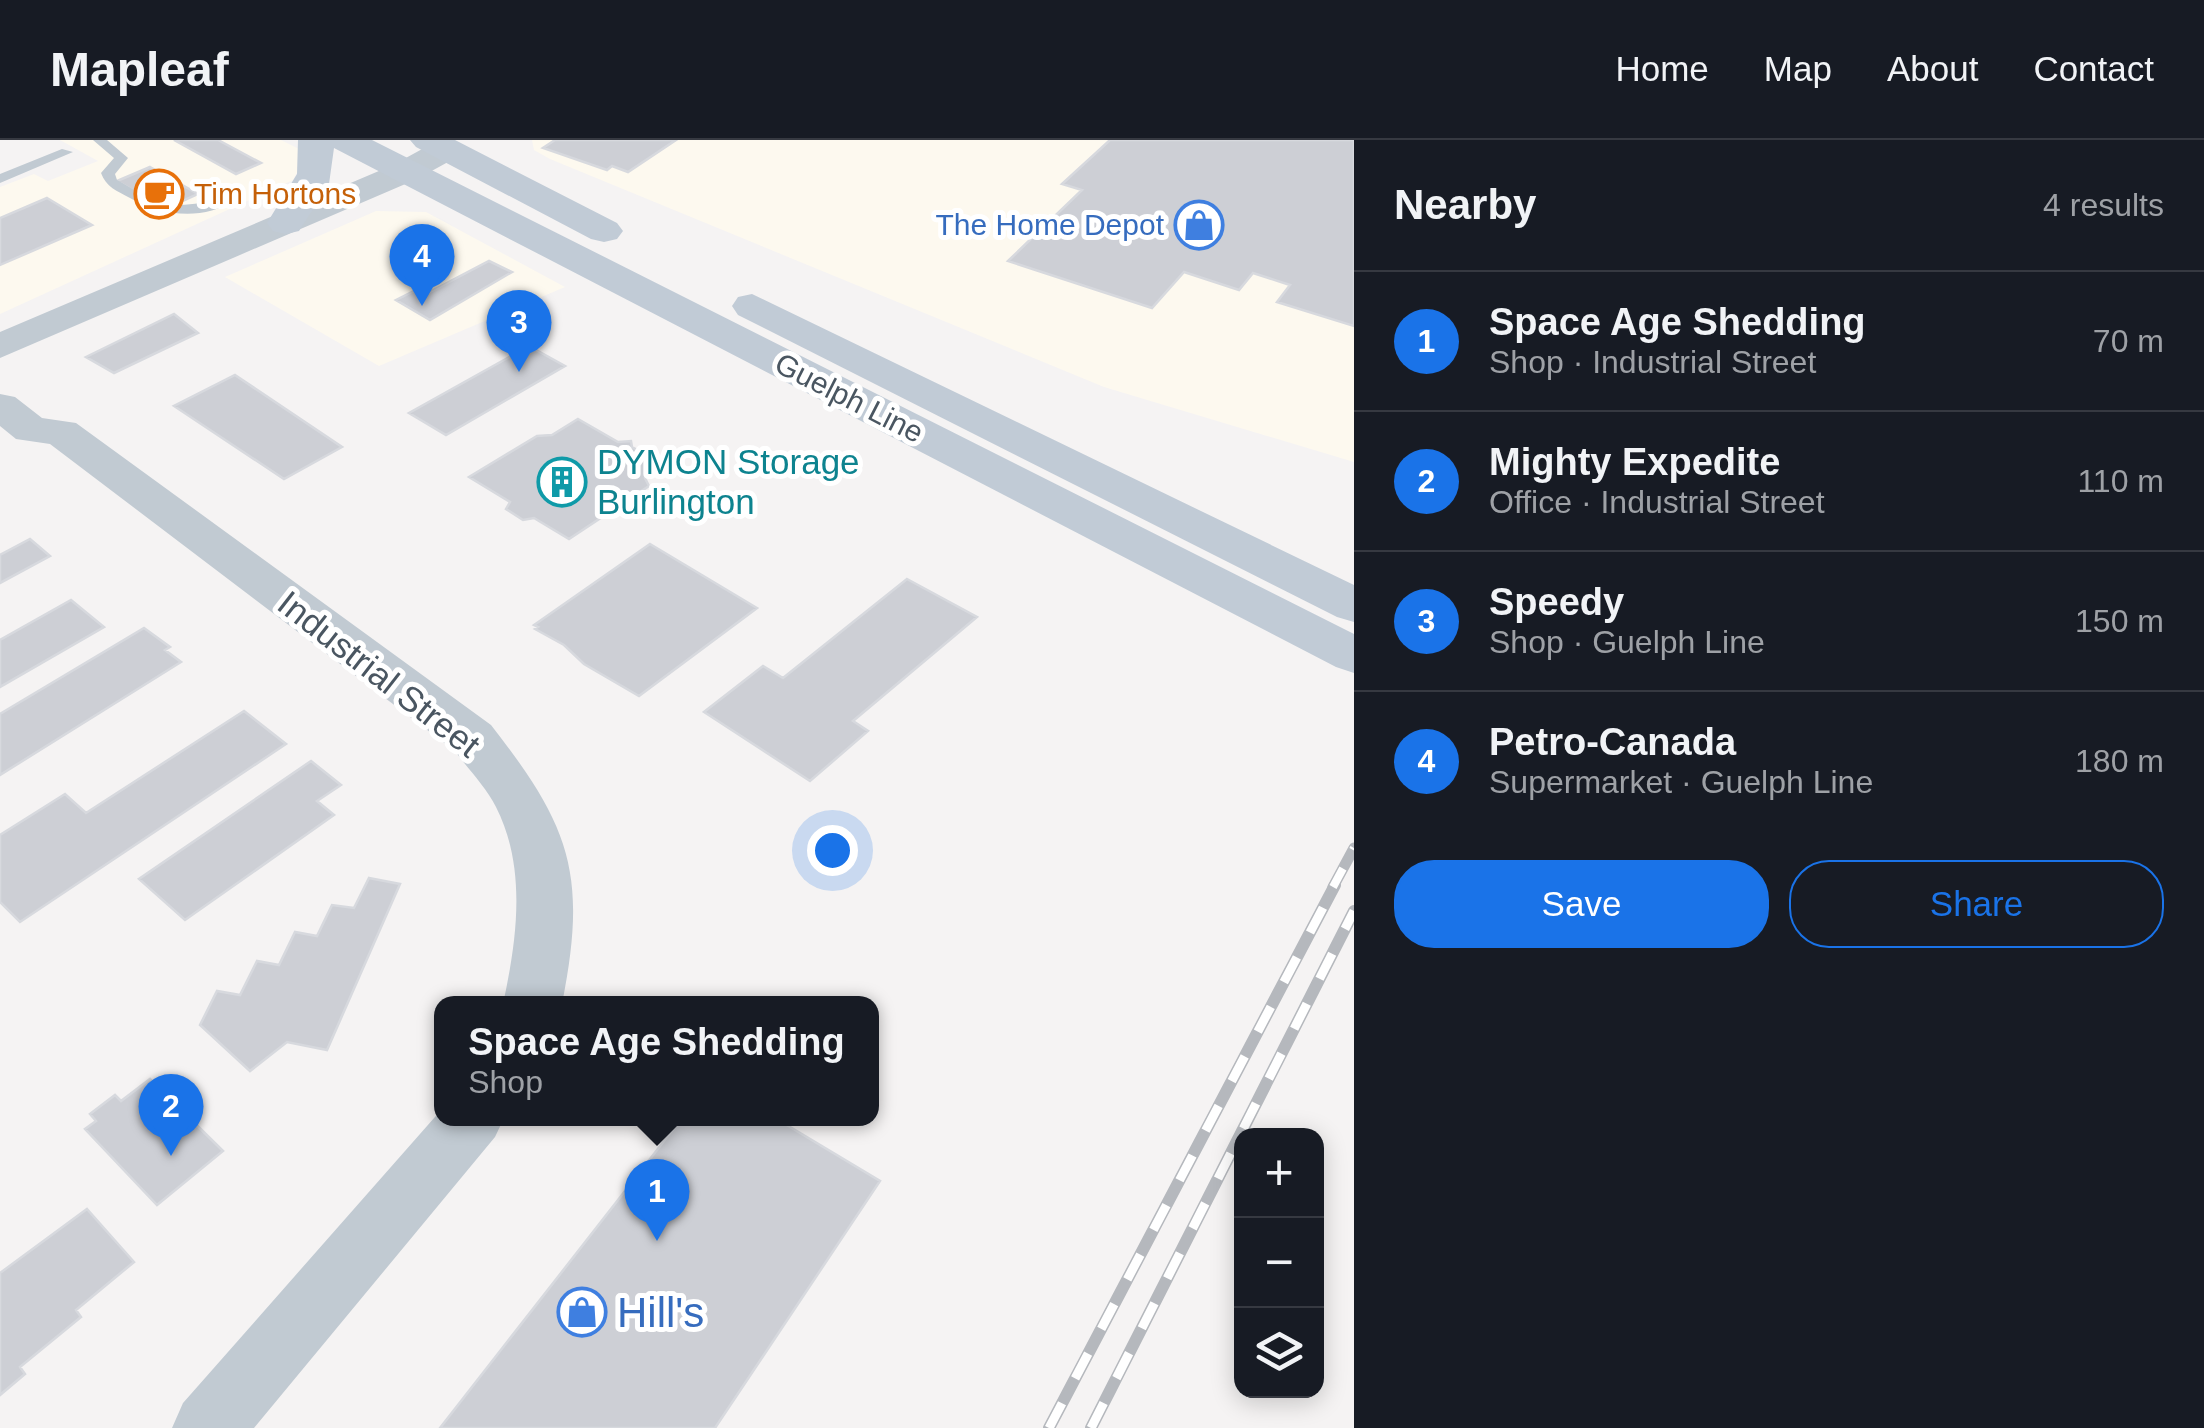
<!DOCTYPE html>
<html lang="en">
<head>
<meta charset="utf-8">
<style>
	:root { --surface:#171b24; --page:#242831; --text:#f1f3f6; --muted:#9ea1a6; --line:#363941; --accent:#1a73e8 }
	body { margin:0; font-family:Arial,sans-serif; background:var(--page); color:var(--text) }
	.controls { position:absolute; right:30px; bottom:30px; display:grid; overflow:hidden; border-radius:20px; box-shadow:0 5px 25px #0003 }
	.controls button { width:90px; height:90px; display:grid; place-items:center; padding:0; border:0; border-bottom:2px solid var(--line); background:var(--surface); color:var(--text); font:50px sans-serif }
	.you { position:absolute; left:832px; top:710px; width:35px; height:35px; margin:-25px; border:8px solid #fff; border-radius:50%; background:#1a73e8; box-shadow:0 0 0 15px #1a73e833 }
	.badge { display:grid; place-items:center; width:65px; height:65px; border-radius:50%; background:var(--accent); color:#fff; font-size:32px; font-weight:700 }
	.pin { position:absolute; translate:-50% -82px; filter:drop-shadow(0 2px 5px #0008) }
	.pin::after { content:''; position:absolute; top:52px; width:35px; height:30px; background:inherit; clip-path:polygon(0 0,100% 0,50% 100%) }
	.popup { position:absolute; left:434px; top:856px; width:445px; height:130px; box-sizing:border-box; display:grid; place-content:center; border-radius:20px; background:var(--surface); filter:drop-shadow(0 2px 8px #0005); font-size:32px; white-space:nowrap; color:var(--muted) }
	.popup b { font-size:38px; color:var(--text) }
	.popup::after { content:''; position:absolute; left:50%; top:100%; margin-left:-20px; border:20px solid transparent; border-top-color:var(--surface) }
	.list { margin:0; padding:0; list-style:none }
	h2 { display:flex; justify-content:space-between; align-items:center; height:130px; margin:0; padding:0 40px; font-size:42px }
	h2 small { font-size:32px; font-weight:400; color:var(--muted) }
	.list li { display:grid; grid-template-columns:65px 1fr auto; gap:30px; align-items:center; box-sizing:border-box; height:140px; padding:0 40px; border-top:2px solid var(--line) }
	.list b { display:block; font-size:38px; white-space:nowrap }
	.list p { margin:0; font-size:32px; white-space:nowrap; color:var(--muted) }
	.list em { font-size:32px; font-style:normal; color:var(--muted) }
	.actions { display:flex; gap:20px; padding:30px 40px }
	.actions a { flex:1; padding:22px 0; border:2px solid var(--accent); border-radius:40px; text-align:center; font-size:35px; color:var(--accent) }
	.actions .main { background:var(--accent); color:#fff }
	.icon { flex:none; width:55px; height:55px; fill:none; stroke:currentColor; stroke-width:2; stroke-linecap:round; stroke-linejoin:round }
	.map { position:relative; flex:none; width:1354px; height:1288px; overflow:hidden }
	header { display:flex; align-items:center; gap:60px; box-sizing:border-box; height:140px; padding:0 50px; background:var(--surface); border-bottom:2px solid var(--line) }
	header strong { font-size:48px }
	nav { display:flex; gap:55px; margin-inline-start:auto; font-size:35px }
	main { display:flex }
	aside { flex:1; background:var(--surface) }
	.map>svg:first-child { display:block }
	.commercial { fill:#fdf9ef }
	.building { fill:#cdcfd5; stroke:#d7d9de; stroke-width:2.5 }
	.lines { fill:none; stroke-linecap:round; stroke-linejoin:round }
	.service { fill:#c1cad2; fill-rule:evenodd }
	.tertiary { fill:#c1cad2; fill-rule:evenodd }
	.secondary { fill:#c1cbd6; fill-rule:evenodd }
	.rail-far1-casing { stroke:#b5b8bd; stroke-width:11 }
	.rail-casing { stroke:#b5b8bd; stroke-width:12 }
	.rail-far1 { stroke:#fff; stroke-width:8; stroke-dasharray:21; stroke-linecap:butt }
	.rail { stroke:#fff; stroke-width:9; stroke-dasharray:28; stroke-linecap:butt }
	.labels { text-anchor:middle; stroke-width:10; stroke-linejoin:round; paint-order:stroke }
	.far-food-label { font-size:30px; fill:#c56008; stroke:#fff; text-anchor:start }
	.far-shop-label { font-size:30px; fill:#366cbe; stroke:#fff; text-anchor:end }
	.far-street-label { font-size:30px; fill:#4a5661; stroke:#fff }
	.culture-label { font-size:35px; fill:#0d838f; stroke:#fff; text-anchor:start }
	.street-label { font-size:35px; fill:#4a5661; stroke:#fff }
	.near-shop-label { font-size:42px; fill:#366cbe; stroke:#fff; text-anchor:start }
</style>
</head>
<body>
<header>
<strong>Mapleaf</strong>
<nav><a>Home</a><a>Map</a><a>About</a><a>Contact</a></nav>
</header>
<main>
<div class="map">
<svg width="1354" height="1288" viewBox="0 0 1354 1288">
	<rect width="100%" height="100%" fill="#f5f3f3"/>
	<path class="commercial" d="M60 0H281L299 9 301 25 293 40 0 174V47L34 34 48 41 98 21Z
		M532 0H1354V322L1104 247 550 19 534 10Z
		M376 71 426 72 565 147 379 226 225 137Z"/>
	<path class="building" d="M174 0H218L261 23 236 34Z
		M555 0H676L628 32 612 26 607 30 543 8Z
		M1110 0H1354V186L1277 162 1290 145 1253 133 1239 150 1184 132 1152 168 1008 121 1082 50 1062 44Z
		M150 27 198 54 165 69 117 41Z
		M47 58 92 85 0 125V78Z
		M489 121 512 132 430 180 396 160 414 151 422 156Z
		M174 174 198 193 114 233 86 217Z
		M529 206 565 226 446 295 409 273Z
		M235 235 342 307 284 339 174 266Z
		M578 279 618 302 631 301 632 307 653 319V332L645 338 649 346 569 399 534 378 523 380 506 369 510 362 469 337 537 296 552 295Z
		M30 399 50 416 0 443V415Z
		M650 404 757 468 639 556 584 524 564 505 535 489 538 487 534 485Z
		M907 439 977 477 853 581 868 591 810 641 704 572 763 526 783 538Z
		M71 460 104 487 0 547V500Z
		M144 488 170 507 165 510 181 522 0 635V574Z
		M244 571 286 604 20 782 0 762V695L65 654 86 673Z
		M311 621 341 645 317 661 334 675 185 780 139 739Z
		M369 738 400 744 327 910 287 902 250 931 200 885 217 851 240 855 257 821 279 825 295 792 317 796 332 765 354 768Z
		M150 939 223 1011 157 1065 85 989 96 981 90 974 115 955 121 961Z
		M682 978H775L880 1041 715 1288H440Z
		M87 1069 134 1122 76 1170 81 1177 20 1227 25 1234 0 1255V1133Z"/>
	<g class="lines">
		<path class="service" d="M93 0H107L128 18 115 34 117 40C165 68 173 71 228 56L235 60C203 81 162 76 130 58 117 51 106 47 101 33L114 18Z
			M62 9 73 12 0 43V34Z"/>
		<path class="tertiary" d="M451 0 464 9 459 16 417 39 0 218V192L393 25 435 2Z
			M0 254 15 257 42 278 76 283 491 585C570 686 588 734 562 864H503C517 799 527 728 496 667 486 647 468 629 455 611L50 304 16 299 0 286Z
			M442 969V978H504L495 997 254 1288H172L183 1263Z"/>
		<path class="secondary" d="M298 0H372L1354 494V533L1336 527 334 8 329 44 299 91 286 94 273 91 267 83 297 34Z
			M410 0H455L617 83 623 91 617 99 604 102 591 99 416 7Z
			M752 154 1354 445V482L1337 477 738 175 732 166 738 157Z"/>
		<g class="rail-far1-casing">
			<path id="rail-far1" d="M1333 747 1354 708"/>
		</g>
		<g class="rail-casing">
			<path id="rail" d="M1049 1288 1335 745
				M1091 1288 1354 771"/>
		</g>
		<use href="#rail-far1" class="rail-far1"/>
		<use href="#rail" class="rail"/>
	</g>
	<defs>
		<g id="cafe-ring" transform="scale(2.5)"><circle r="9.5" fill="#fff" stroke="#e8710a" stroke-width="1.5"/><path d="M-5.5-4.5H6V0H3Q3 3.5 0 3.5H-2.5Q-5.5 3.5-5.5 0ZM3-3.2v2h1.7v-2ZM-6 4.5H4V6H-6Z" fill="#e8710a"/></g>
		<g id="shop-ring" transform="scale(2.5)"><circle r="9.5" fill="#fff" stroke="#3f7fe0" stroke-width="1.5"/><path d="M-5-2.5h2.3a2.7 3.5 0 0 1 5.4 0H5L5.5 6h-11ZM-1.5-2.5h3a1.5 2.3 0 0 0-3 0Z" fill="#3f7fe0"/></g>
		<g id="building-ring" transform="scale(2.5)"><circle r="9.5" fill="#fff" stroke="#0f9aa8" stroke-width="1.5"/><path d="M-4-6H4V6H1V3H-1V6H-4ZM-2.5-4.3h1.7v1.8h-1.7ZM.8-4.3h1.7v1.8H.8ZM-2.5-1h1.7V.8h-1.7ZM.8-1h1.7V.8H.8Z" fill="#0f9aa8"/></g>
	</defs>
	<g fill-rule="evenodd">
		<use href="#cafe-ring" x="159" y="54"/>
		<use href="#shop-ring" x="1199" y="85"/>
		<use href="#building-ring" x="562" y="342"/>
		<use href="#shop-ring" x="582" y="1172"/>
	</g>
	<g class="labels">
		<g class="far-food-label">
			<text x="194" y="64">Tim Hortons</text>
		</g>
		<g class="far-shop-label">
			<text x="1164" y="95">The Home Depot</text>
		</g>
		<g class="far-street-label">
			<text transform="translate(849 258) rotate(27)" y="10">Guelph Line</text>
		</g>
		<g class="culture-label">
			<text x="597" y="334">DYMON Storage<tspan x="597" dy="40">Burlington</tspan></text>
		</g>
		<g class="street-label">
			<text transform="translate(379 534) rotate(38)" y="12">Industrial Street</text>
		</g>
		<g class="near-shop-label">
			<text x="617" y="1187">Hill's</text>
		</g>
	</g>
</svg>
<div class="controls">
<button>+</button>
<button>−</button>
<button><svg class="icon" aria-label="layers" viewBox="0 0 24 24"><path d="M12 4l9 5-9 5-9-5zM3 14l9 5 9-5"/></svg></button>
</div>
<div class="you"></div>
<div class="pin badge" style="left:657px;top:1101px">1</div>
<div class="popup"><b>Space Age Shedding</b>Shop</div>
<div class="pin badge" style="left:171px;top:1016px">2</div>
<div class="pin badge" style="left:519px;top:232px">3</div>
<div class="pin badge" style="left:422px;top:166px">4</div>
</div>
<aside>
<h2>Nearby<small>4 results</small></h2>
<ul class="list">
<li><span class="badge">1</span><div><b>Space Age Shedding</b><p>Shop · Industrial Street</p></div><em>70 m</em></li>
<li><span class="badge">2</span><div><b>Mighty Expedite</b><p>Office · Industrial Street</p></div><em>110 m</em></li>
<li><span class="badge">3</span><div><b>Speedy</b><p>Shop · Guelph Line</p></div><em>150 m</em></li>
<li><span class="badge">4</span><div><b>Petro-Canada</b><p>Supermarket · Guelph Line</p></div><em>180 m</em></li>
</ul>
<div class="actions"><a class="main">Save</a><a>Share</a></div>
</aside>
</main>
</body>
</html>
